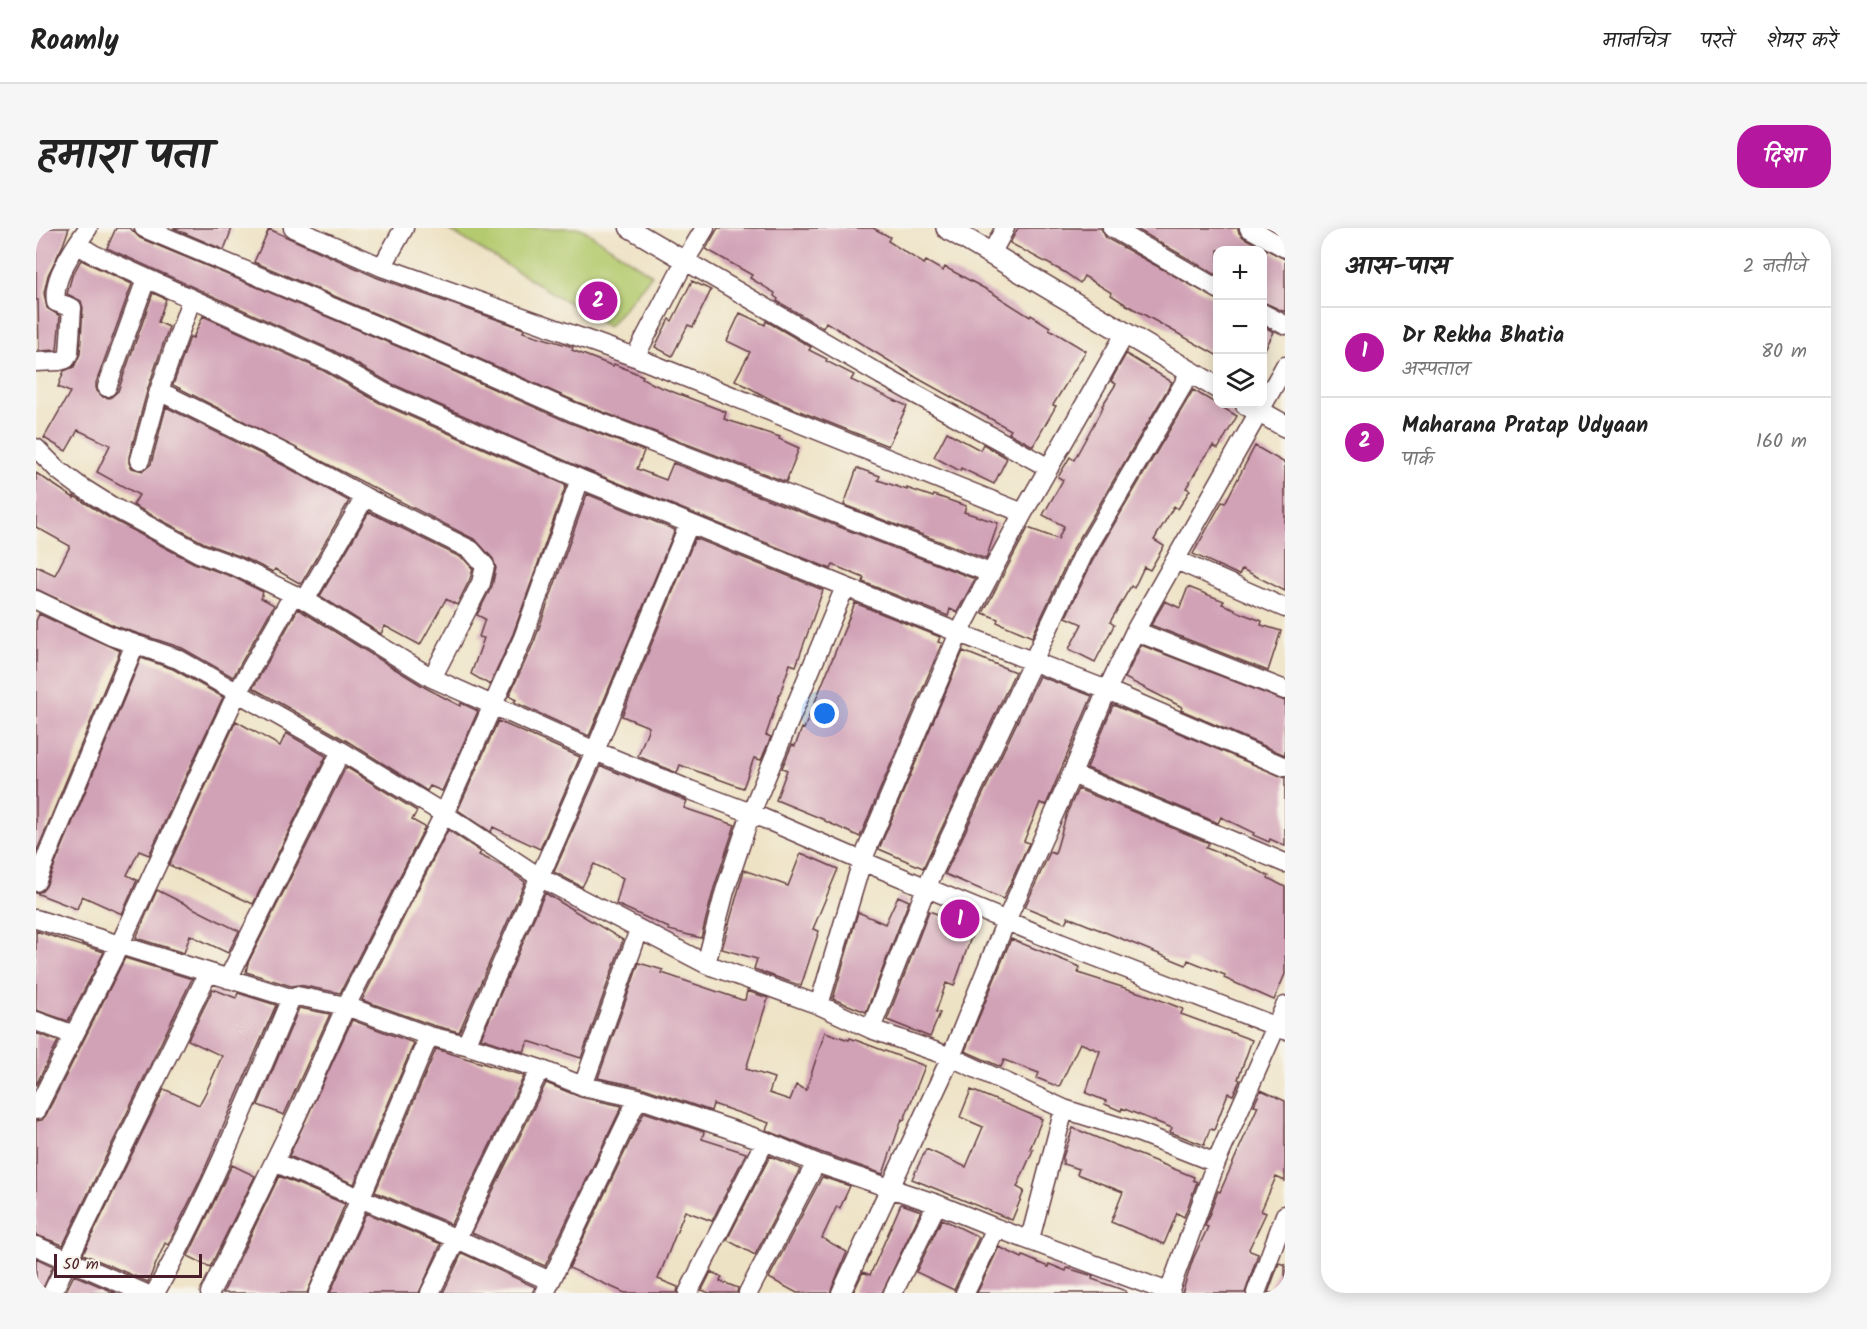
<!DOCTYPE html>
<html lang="hi">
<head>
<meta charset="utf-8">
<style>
	:root { --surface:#fff; --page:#f6f6f6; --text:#222; --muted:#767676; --line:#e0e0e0; --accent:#b5179e }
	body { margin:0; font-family:Kalam,"Playpen Sans Deva",sans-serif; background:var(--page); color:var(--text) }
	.controls { position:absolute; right:18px; top:18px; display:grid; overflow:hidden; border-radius:12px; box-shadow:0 3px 15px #0003 }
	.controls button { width:54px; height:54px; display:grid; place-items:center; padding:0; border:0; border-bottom:2px solid var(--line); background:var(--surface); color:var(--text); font:30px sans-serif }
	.scale { position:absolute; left:18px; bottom:15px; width:148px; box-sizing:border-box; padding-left:6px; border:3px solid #4a1f2b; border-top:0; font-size:16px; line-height:21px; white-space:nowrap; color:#4a1f2b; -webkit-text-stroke:4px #f7f3e8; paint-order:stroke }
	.you { position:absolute; left:789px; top:486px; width:21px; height:21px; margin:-15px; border:4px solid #fff; border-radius:50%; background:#1a73e8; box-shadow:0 0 0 9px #1a73e833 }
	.badge { display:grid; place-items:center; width:39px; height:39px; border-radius:50%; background:var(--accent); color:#fff; font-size:20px; font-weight:700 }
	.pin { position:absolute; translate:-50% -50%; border:3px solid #fff; box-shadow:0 2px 6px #0006 }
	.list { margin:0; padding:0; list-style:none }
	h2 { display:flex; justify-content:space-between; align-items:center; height:78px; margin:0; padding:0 24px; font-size:26px }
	h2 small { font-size:20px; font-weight:400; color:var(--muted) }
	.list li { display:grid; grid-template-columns:39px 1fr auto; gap:18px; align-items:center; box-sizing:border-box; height:90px; padding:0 24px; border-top:2px solid var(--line) }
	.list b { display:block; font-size:22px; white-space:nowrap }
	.list p { margin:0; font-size:20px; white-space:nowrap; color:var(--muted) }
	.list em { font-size:20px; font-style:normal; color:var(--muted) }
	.icon { flex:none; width:33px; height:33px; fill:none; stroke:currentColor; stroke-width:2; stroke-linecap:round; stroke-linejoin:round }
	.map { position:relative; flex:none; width:1249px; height:1065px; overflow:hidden; border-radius:24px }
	header { display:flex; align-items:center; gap:36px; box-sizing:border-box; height:84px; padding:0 30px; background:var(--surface); border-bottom:2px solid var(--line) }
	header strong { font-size:28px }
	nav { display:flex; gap:33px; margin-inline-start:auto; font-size:21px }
	.intro { display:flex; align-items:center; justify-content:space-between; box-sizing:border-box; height:144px; padding:0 36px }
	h1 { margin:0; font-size:42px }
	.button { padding:15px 27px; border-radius:24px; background:var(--accent); color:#fff; font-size:21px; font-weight:700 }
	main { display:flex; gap:36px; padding:0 36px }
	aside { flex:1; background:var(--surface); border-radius:24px; box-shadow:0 3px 15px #0003 }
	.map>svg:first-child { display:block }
	.green { fill:#b4ca6e; stroke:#7f744c; stroke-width:1.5 }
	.building { fill:#d1a1b6 }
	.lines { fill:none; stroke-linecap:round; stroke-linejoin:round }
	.minor-casing { stroke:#633c42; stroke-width:21 }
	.tertiary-casing { stroke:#633c42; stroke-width:24 }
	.minor { stroke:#fff; stroke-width:18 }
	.tertiary { stroke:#fff; stroke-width:21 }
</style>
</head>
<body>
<header>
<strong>Roamly</strong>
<nav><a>मानचित्र</a><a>परतें</a><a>शेयर करें</a></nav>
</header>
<div class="intro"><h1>हमारा पता</h1><a class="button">दिशा</a></div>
<main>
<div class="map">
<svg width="1249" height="1065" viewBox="0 0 1249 1065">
	<rect width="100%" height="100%" fill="#f7f3e8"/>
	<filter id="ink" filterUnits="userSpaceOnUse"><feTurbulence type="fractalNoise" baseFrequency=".0167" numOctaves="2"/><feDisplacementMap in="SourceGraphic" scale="12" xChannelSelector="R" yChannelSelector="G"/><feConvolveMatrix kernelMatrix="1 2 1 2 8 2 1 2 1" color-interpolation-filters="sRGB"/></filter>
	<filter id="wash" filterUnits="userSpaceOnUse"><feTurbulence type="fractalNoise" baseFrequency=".008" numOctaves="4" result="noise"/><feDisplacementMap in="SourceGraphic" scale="24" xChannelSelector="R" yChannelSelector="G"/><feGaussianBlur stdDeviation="1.35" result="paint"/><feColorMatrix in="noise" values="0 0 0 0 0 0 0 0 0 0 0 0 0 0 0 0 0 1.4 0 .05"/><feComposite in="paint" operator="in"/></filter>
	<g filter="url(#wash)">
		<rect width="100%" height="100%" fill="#eee2c4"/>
		<path class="green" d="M410 0H545L616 47 572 99Z"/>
		<g id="blocks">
			<path class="building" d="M0 0H33L27 17 12 47 8 65 11 80 24 88 21 122 3 123 2 72H0Z
				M80 0H94L104 10 370 122 532 194 608 223 601 241 630 252 637 235 939 351 921 384 914 381 912 388 827 354 828 350 797 337 795 341 548 241 354 155 298 123 71 20Z
				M137 0H196L188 22Z
				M682 0H837L854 9 852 13 888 36 890 33 907 43 909 39 955 64 994 89 995 87 1014 99 1013 101 1050 123 1017 177 1020 178 997 218 973 205 975 202 881 150 790 94 787 100 741 73 742 71 738 68 739 65 714 50 716 47 670 21Z
				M982 0H1065L1070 10 1182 72V128L1089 76 1075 67 1076 65 1048 48 1044 55 1028 44 974 15Z
				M1099 0H1202L1203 5 1208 10 1249 31V84L1227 74V22H1182V48Z
				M233 1 342 50 488 101 487 104 537 119 536 122 577 138 578 136 607 148 606 150 619 157 690 184 688 191 744 209 743 211 763 220 750 254 541 174 378 102 218 34Z
				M45 32 96 56 60 155V162L67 169 74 170 82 163 117 65 130 71 122 94 133 99 112 160 93 229V235L96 240 107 243 115 236 130 179 247 237 313 273 265 356 239 341 237 344 206 329 168 315 97 277 103 267 61 244 74 217 42 202 30 223 8 210 34 164 22 159 28 143 38 139 44 126 47 80 45 73 31 66 36 48Z
				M656 53 675 62 657 99 652 97 636 128 619 119 633 91 636 93Z
				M704 85 729 97 730 93 775 119 773 122 791 131 790 133 818 147 815 152 871 178 852 218 738 173 699 152 714 124 691 113Z
				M167 88 288 143 344 175 530 257 477 406 454 457 435 446 448 410 443 409 449 391 441 387 456 358 460 340 457 331 440 312 137 157 154 109 157 110Z
				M1227 98 1238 104 1227 125Z
				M1090 126 1136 154 1037 321 996 409 961 394 962 391 947 385 992 300 1022 311 1028 298 1007 287 1027 252 1022 249 1034 229 1038 232 1067 179 1066 178 1080 156 1075 153Z
				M1157 162 1201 188 1182 221 1177 218 1167 232 1150 260 1154 262 1142 281 1138 278 1118 312 1128 318 1114 342 1108 339 1098 360 1095 358 1074 394 1078 397 1059 434 1033 421 1046 396 1030 389 1057 332Z
				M911 204 944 222 947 216 971 230 958 256 925 240 924 243 898 229Z
				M1219 218 1249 235V363L1206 341 1203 347 1157 326 1186 274 1189 275Z
				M821 240 844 248 842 252 871 262V260L897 269 898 267 930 278 928 284 962 295 950 331 808 277Z
				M0 245 38 270V268L72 289 158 335 197 349 227 364 225 370 238 377 197 449 146 420 79 398 0 361V338L19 347 34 318 0 299Z
				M551 266 639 302 553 508 478 474 480 472 473 468 498 414Z
				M333 284 428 331 437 341 434 351 421 377 410 371 384 417 349 398 345 406 284 368Z
				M659 310 787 362 760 438 754 436 730 507 735 509 725 532 718 530 707 560 644 537 641 545 602 528 613 499 586 488Z
				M1152 359 1188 373 1186 376 1199 381V383L1226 393 1225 397 1245 403 1232 443 1115 397 1129 373 1144 380Z
				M819 375 904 409 902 414 906 415 824 609 789 593V592L740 572 751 542 746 540 756 517 759 518 766 500 768 501Z
				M262 381 390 460 424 478 425 475 442 483 406 563 394 558 391 563 311 513 217 460Z
				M3 386 84 423 0 625V393Z
				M1105 417 1249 473V527L1145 482 1146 479 1089 450Z
				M927 423 979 444 887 640 843 621Z
				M105 430 137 441 187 469 113 627 103 623 91 647 101 652 86 686 46 668 41 681 0 665 6 663 10 658Z
				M1003 448 1056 468 1010 577 1004 575 988 613 993 615 967 671 909 646Z
				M1077 477 1249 550V618L1234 611 1233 614 1217 607 1218 605 1185 589 1182 595 1051 540Z
				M200 493 244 518 250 505 290 528 217 676 133 637Z
				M462 493 544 529 504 621 457 599 455 604 422 582Z
				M565 538 651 573 648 580 699 597 678 660 665 710 633 702V700L580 676 587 650 558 636 546 659 518 644Z
				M310 539 381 583 376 592 389 599 304 765 263 757 255 758 210 744 212 735Z
				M1042 561 1173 615 1170 620 1197 630 1233 648 1232 650 1249 659V746L1238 772 1188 750 1189 747 1152 732 1150 737 1032 689 1029 695 989 679 1014 624 1019 626 1031 585Z
				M412 602 445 624 443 627 466 638 489 654 423 804 396 797 326 772Z
				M765 625 802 641 777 701 783 703 765 758 718 741 721 731 686 721 708 642 752 658Z
				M121 662 203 703 192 725 154 707 148 725 100 710Z
				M509 665 587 712 545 830 492 813 488 824 445 810Z
				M862 668 873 673 830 784 797 771 822 684 849 696Z
				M893 683 904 687 903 689 938 701 918 758 910 755 900 784 904 785 894 809 851 792Z
				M0 703 45 718 46 717 68 724 32 793 0 782Z
				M975 711 1044 739 1042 745 1114 768 1147 781 1145 786 1216 812 1202 851 1204 852 1197 867 1192 865 1178 902 1174 901 1168 917 1134 904 1136 900 1086 880 1085 883 1069 876 1070 873 1050 865 1064 823 1044 815 1023 859 1001 850 1003 845 968 832 965 839 929 823Z
				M89 730 156 751 27 1017 0 1007V893L6 892 10 887Z
				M603 735 627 742 626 745 706 772H709L711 763 732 770 710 841 738 850 733 865 754 872 760 857 770 862 789 804 813 812 814 810 889 838 868 892 866 891 847 946 784 924 730 902 733 895 677 876 675 883 605 859 562 850Z
				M177 761 200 770 202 765 240 777 164 952 132 1017 129 1015 112 1054 47 1026 128 861 163 877 171 862 186 828 152 812Z
				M263 780 294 786 248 887 222 877Z
				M316 792 378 815 318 956 253 928Z
				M0 805 22 813 0 857Z
				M400 821 488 848 415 996 339 964Z
				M510 855 544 869 586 878 509 1038 436 1005Z
				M935 862 1006 891 994 921 997 922 981 959 988 963 976 992 876 951 890 921 930 939 947 899 924 889Z
				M1225 862 1249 873V953L1240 949 1225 983 1230 985 1213 1021 1214 1023 1222 1026 1209 1065H1146L1157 1031 1172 999 1169 998 1182 963 1184 964 1222 878 1218 877Z
				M608 884 668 904 666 911 710 925 676 993 649 983 622 1051 642 1059 641 1065H589L533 1040Z
				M1037 900 1158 949 1157 952 1161 954 1148 989 1141 985 1128 1016 1075 994 1087 964 1041 946 1043 941 1027 936V929Z
				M734 928 764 941 719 1027 691 1012Z
				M196 937 219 948 174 1039 152 1028Z
				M243 948 309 976 271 1065H187Z
				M786 949 814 958 804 980 801 978 786 1010 811 1024 794 1065H761L733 1050Z
				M865 976 885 983 846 1065H817L827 1044 834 1047Z
				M330 985 405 1016 383 1065H294Z
				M906 991 943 1009 918 1062 880 1044Z
				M963 1019 986 1030 987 1028 1012 1039 1013 1036 1030 1043 1031 1040 1057 1048 1056 1051 1090 1063V1065H941Z
				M426 1025 499 1059 496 1065H407Z
				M0 1030 17 1038 5 1065H0Z
				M1243 1035 1249 1037V1065H1232Z
				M675 1044 686 1049 684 1053 702 1060 701 1065H673L666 1062Z
				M38 1047 80 1065H29Z"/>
		</g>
	</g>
	<g filter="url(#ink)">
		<use href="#blocks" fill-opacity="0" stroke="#633c42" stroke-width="1.5"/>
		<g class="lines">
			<g class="minor-casing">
				<path id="minor" d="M52 0 41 16 57 26 293 133 349 165 544 251 923 405 1071 462 1249 539
					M108 0 374 112 537 184 954 345
					M257 0 346 39 599 129 987 285
					M593 0 845 147 1013 240
					M1076 0 1182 61
					M1213 0 1249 20
					M955 26 969 0
					M346 39 368 0
					M1226 85 1249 97
					M599 129 649 33 669 0
					M0 134 23 133 30 131 33 125 36 80 20 74C17 53 30 34 41 16
					M71 159 110 51
					M123 163 252 227 329 269 435 322 449 338 445 355 396 450
					M0 220 22 242 42 257 77 279 163 325 201 339 269 372 396 450 559 523 654 562 715 585 826 633 1024 715 1249 802
					M104 232 123 163 155 72
					M1140 332 1249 380
					M0 372 75 408 142 431 305 523 408 586 503 649 670 736 783 777 835 801 915 829 1028 881 1104 905 1180 935
					M269 372 329 269
					M1099 403 1249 462
					M1036 546 1249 635
					M0 654 99 416
					M0 691 255 770
					M670 736 689 663 715 585 809 359
					M192 751 305 523
					M783 777 826 633 923 405 987 285 1089 106
					M0 793 38 807
					M835 801 890 660 1047 327 1154 145
					M430 817 559 523 653 296
					M547 858 603 702
					M0 882 84 716 201 465 257 367
					M238 934 419 1010 514 1053
					M994 1011 1028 881
					M0 1018 108 1065
					M1133 1064 1180 935 1249 778
					M16 1065 172 745
					M119 1065C172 971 213 870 255 770L261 768 310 778 393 808 430 817 504 841 547 858 602 870 729 913 780 935 901 976 960 1000 1135 1065
					M174 1065 261 887 310 778 408 586 487 410 544 251
					M282 1065 324 971 393 808
					M394 1065 504 841
					M509 1065 602 870
					M652 1065 729 913
					M712 1065 780 935
					M805 1065 915 829 970 693 1036 546 1071 462 1099 403 1249 138
					M857 1065 901 976
					M929 1065 960 1000
					M1220 1065 1249 987"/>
			</g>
			<g class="tertiary-casing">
				<path id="tertiary" d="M911 0 1182 160
					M1210 176 1249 198"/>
			</g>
			<use href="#minor" class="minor"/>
			<use href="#tertiary" class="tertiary"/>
		</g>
	</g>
</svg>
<div class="controls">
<button>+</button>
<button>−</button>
<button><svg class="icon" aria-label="layers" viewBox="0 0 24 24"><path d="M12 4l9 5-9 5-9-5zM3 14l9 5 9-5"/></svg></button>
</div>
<div class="scale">50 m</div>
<div class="you"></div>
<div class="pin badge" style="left:924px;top:691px">1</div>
<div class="pin badge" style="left:562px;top:73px">2</div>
</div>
<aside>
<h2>आस-पास<small>2 नतीजे</small></h2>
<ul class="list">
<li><span class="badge">1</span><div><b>Dr Rekha Bhatia</b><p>अस्पताल</p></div><em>80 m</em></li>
<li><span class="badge">2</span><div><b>Maharana Pratap Udyaan</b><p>पार्क</p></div><em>160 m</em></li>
</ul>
</aside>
</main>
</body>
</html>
